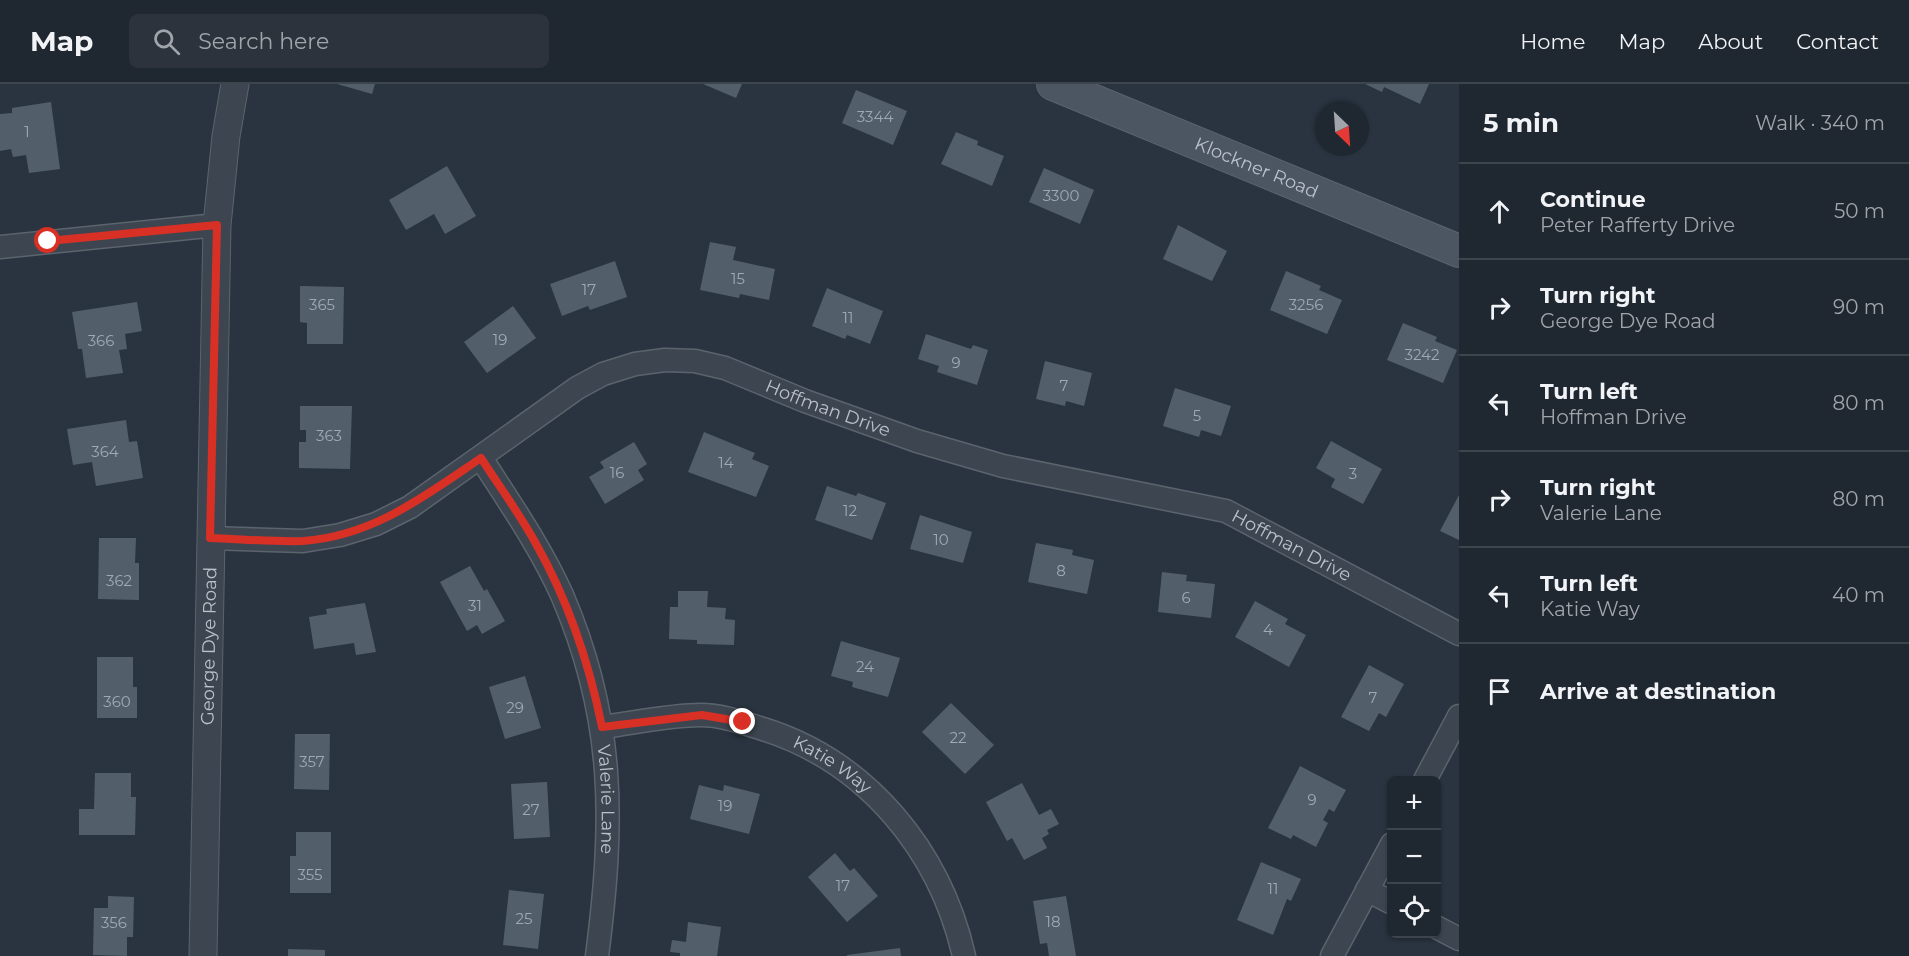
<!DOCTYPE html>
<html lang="en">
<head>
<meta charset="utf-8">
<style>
	:root { --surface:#1f2730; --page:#2c333c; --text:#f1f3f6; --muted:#a1a5ab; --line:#3c444c }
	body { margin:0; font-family:Montserrat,sans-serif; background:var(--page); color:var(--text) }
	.controls { position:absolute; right:18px; bottom:18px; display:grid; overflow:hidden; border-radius:9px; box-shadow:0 2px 4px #0004 }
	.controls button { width:54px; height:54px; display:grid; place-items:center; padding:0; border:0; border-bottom:2px solid var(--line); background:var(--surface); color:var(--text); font:30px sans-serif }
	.compass { position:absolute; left:1315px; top:18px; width:54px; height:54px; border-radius:50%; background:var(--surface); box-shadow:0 2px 4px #0004; rotate:155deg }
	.stop { position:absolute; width:18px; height:18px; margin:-14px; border:4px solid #d93025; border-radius:50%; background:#fff }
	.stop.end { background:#d93025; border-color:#fff; box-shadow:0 2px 6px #0008 }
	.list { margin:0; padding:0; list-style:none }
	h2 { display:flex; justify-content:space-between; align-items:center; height:78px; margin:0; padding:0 24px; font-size:26px }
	h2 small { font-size:20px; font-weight:400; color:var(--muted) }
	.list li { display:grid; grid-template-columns:39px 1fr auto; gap:18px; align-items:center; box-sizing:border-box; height:96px; padding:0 24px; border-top:2px solid var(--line) }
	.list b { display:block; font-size:22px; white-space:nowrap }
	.list p { margin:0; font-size:20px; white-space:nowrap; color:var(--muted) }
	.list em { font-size:20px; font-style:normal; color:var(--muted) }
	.icon { flex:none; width:33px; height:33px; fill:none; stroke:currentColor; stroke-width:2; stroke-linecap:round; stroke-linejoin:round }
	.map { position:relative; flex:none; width:1459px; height:872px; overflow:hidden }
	header { display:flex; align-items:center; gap:36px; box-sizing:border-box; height:84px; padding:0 30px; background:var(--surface); border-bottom:2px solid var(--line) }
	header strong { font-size:28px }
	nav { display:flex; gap:33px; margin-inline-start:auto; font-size:21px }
	.search { width:420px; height:54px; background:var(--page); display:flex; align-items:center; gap:15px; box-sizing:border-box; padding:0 21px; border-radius:9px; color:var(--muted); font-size:22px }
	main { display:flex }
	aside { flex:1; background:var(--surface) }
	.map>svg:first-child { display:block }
	.building { fill:#525f6a }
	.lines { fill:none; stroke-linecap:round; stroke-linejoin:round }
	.minor-casing { stroke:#5b646d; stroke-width:25 }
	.tertiary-casing { stroke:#5b646d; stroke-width:29 }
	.secondary-casing { stroke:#5b646d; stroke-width:34 }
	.minor { stroke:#3d4650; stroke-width:22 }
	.tertiary { stroke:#3d4650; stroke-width:27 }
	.secondary { stroke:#4b5662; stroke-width:32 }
	.route { stroke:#d93025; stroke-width:8 }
	.labels { text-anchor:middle; stroke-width:6; stroke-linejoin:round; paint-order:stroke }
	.number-label { font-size:15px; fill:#a0a8b2 }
	.street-label { font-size:18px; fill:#bac1ca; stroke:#222b35 }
</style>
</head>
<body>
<header>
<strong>Map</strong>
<div class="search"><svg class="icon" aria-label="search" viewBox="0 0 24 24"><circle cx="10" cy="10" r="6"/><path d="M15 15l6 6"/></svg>Search here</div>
<nav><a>Home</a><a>Map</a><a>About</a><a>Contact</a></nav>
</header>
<main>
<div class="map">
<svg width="1459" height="872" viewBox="0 0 1459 872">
	<rect width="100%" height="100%" fill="#293440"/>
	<path class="building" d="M337 0H375L372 10Z
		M703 0H742L736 14Z
		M1365 0H1429L1420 20 1384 3 1382 8Z
		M856 6 907 27 893 61 842 39Z
		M51 18 60 85 29 89 26 71 13 73 11 65 0 67V30L12 29V24Z
		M956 48 978 57 977 61 1004 72 992 102 941 80Z
		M447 82 476 132 445 150 434 130 406 146 389 116Z
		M1044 84 1094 106 1080 140 1029 118Z
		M1178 141 1227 167 1212 197 1163 175Z
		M710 158 736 163 733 176 775 185 769 216 740 210 739 214 700 206Z
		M615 177 627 213 590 226 588 222 562 232 550 200Z
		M1286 187 1321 202 1319 206 1342 216 1327 250 1270 226Z
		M300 202 344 203 343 260H307V239L300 238Z
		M827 204 883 227 870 260 847 251 845 255 812 242Z
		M137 218 142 247 125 250 127 265 119 266 123 289 86 294 82 265H78L72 228Z
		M513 222 536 254 487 289 464 258Z
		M1403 239 1437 253 1435 257 1457 266 1443 299 1387 276Z
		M926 250 971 265 973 261 988 266 977 301 937 288 939 282 918 275Z
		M1045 277 1092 289 1084 322 1066 317 1065 322 1036 315Z
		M1175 304 1231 322 1221 352 1201 346 1199 353 1163 342Z
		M300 322H352L350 385 299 384V358H306V346H300Z
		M126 336 129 358 137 357 143 394 96 402 92 378 73 381 67 345Z
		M704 348 755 369 752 375 769 382 756 413 688 388Z
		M1331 357 1382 385 1363 420 1331 403 1335 395 1316 384Z
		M634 358 647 380 638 386 644 396 605 420 589 393 604 384 600 378Z
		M827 402 856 412 858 409 886 419 872 456 815 436Z
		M1459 411V456L1440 447Z
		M920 431 972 448 963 479 910 465Z
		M99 454H136L135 479H139V516L98 515Z
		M1036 459 1073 466 1072 471 1094 476 1087 510 1028 498Z
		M470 482 484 507 487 505 505 537 482 550 477 541 467 547 440 498Z
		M1162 488 1187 491 1186 497 1215 500 1211 534 1158 528Z
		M678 507H708L707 523 726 524 725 535 735 536 734 561 697 560V556L669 555 670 523H678Z
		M1255 517 1288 535 1285 540 1306 551 1289 583 1235 553Z
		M365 519 376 568 356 571 354 559 314 565 309 533 327 530 326 525Z
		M841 557 900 574 888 613 852 603 853 598 831 592Z
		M97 573H133V603H137V634H97Z
		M1369 581 1404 600 1386 633 1379 629 1369 647 1341 633Z
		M525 592 541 644 505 655 489 603Z
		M951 619 994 661 965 690 922 648Z
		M295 650H330L329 706 294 705Z
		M1300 682 1346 706 1334 728 1329 725 1323 736 1328 739 1316 763 1293 751 1291 755 1268 744Z
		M95 689H131V713H136L135 751H79V725H94Z
		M547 698 550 753 514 755 511 700Z
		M1022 699 1039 731 1051 725 1059 740 1047 746 1049 750 1042 754 1047 764 1024 776 1012 754 1007 757 986 718Z
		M699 701 723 707 724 701 760 710 749 750 690 735Z
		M296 748H331V809H290V772H296Z
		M835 769 850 787 854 784 878 812 847 838 808 793Z
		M1261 778 1301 795 1291 817 1287 815 1273 851 1237 836Z
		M509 806 544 810 538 865 503 861Z
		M108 812 134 813 133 853H127V872L93 871 94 824H108Z
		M1066 812 1076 872H1049L1047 859 1040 860 1033 817Z
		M688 838 721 843 717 872H680V869L670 868 672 856 686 858Z
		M900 864 901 872H847V871Z
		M288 865 325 866V872H288Z"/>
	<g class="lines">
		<g class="minor-casing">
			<g id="minor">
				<path d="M0 163 217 141"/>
				<path id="s1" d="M481 374C509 418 540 462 562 511 616 636 614 740 597 872"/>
				<path id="s2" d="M210 454 303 457 340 451 376 440 410 423 577 304 603 290 635 280 665 276 695 277 725 284 805 317 917 357 1003 382 1226 427 1459 550"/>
				<path id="s3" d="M602 643C634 639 669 631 701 631 722 631 744 639 763 645 868 678 940 767 964 872"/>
				<path d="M1425 696 1459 632"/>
				<path d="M1367 806 1392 819"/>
				<path d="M1436 843 1459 855"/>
				<path d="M1332 872 1392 760"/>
			</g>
		</g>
		<g class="tertiary-casing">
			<g id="tertiary">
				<path id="s4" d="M203 872 217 141 226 52 235 0"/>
			</g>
		</g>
		<g class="secondary-casing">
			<g id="secondary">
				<path id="s5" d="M1053 0 1459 167"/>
			</g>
		</g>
		<use href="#minor" class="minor"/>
		<use href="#tertiary" class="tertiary"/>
		<use href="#secondary" class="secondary"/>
	</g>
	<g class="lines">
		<path class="route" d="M48 157 217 141 210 454C241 455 272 458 303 457 373 452 425 412 481 374 499 402 519 429 535 458 568 516 589 578 602 643L702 631 743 638"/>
	</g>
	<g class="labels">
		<g class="number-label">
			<text x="875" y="38">3344</text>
			<text x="27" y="53">1</text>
			<text x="1061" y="117">3300</text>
			<text x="738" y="200">15</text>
			<text x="589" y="211">17</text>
			<text x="322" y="226">365</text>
			<text x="1306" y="226">3256</text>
			<text x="848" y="239">11</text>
			<text x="500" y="261">19</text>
			<text x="101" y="262">366</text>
			<text x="1422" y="276">3242</text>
			<text x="956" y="284">9</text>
			<text x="1064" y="307">7</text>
			<text x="1197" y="337">5</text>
			<text x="329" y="357">363</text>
			<text x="105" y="373">364</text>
			<text x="726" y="384">14</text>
			<text x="617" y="394">16</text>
			<text x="1353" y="395">3</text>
			<text x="850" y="432">12</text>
			<text x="941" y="461">10</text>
			<text x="1061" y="492">8</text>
			<text x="119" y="502">362</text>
			<text x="1186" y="519">6</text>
			<text x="475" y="527">31</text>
			<text x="1268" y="551">4</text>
			<text x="865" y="588">24</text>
			<text x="1373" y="619">7</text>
			<text x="117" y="623">360</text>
			<text x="515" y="629">29</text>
			<text x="958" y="659">22</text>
			<text x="312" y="683">357</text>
			<text x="1312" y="721">9</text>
			<text x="725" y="727">19</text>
			<text x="531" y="731">27</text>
			<text x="310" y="796">355</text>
			<text x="843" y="807">17</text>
			<text x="1273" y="810">11</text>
			<text x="524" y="840">25</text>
			<text x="1053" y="843">18</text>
			<text x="114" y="844">356</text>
		</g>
		<g class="street-label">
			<text dy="6" stroke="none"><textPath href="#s5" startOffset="220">Klockner Road</textPath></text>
			<text dy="6" stroke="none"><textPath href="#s2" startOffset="676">Hoffman Drive</textPath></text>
			<text dy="6" stroke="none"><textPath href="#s2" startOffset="1162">Hoffman Drive</textPath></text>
			<text dy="6" stroke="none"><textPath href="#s4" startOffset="310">George Dye Road</textPath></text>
			<text dy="6" stroke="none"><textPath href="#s3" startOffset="242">Katie Way</textPath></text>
			<text dy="6" stroke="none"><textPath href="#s1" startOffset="370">Valerie Lane</textPath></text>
		</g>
	</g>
</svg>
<div class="controls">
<button>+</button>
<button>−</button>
<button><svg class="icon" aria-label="locate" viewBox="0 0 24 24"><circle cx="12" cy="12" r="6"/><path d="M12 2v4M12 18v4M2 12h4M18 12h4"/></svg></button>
</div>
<svg class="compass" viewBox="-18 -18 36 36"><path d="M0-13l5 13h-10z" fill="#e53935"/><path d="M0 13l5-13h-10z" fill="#a1a5ab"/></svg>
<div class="stop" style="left:48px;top:157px"></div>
<div class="stop end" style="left:743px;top:638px"></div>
</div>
<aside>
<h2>5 min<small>Walk · 340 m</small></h2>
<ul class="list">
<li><svg class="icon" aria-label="ahead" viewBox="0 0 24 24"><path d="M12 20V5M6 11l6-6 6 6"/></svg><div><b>Continue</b><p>Peter Rafferty Drive</p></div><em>50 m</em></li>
<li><svg class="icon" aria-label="right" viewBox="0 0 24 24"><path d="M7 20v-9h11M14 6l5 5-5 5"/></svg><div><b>Turn right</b><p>George Dye Road</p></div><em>90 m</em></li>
<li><svg class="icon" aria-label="left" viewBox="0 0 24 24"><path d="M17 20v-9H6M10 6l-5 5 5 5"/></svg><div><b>Turn left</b><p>Hoffman Drive</p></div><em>80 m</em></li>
<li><svg class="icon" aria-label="right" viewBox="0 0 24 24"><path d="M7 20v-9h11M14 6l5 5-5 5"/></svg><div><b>Turn right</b><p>Valerie Lane</p></div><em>80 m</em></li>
<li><svg class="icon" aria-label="left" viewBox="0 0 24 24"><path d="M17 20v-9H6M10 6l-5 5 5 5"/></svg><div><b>Turn left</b><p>Katie Way</p></div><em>40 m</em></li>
<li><svg class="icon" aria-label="arrive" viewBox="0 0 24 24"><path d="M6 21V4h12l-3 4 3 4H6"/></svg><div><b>Arrive at destination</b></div></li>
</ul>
</aside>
</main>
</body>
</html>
